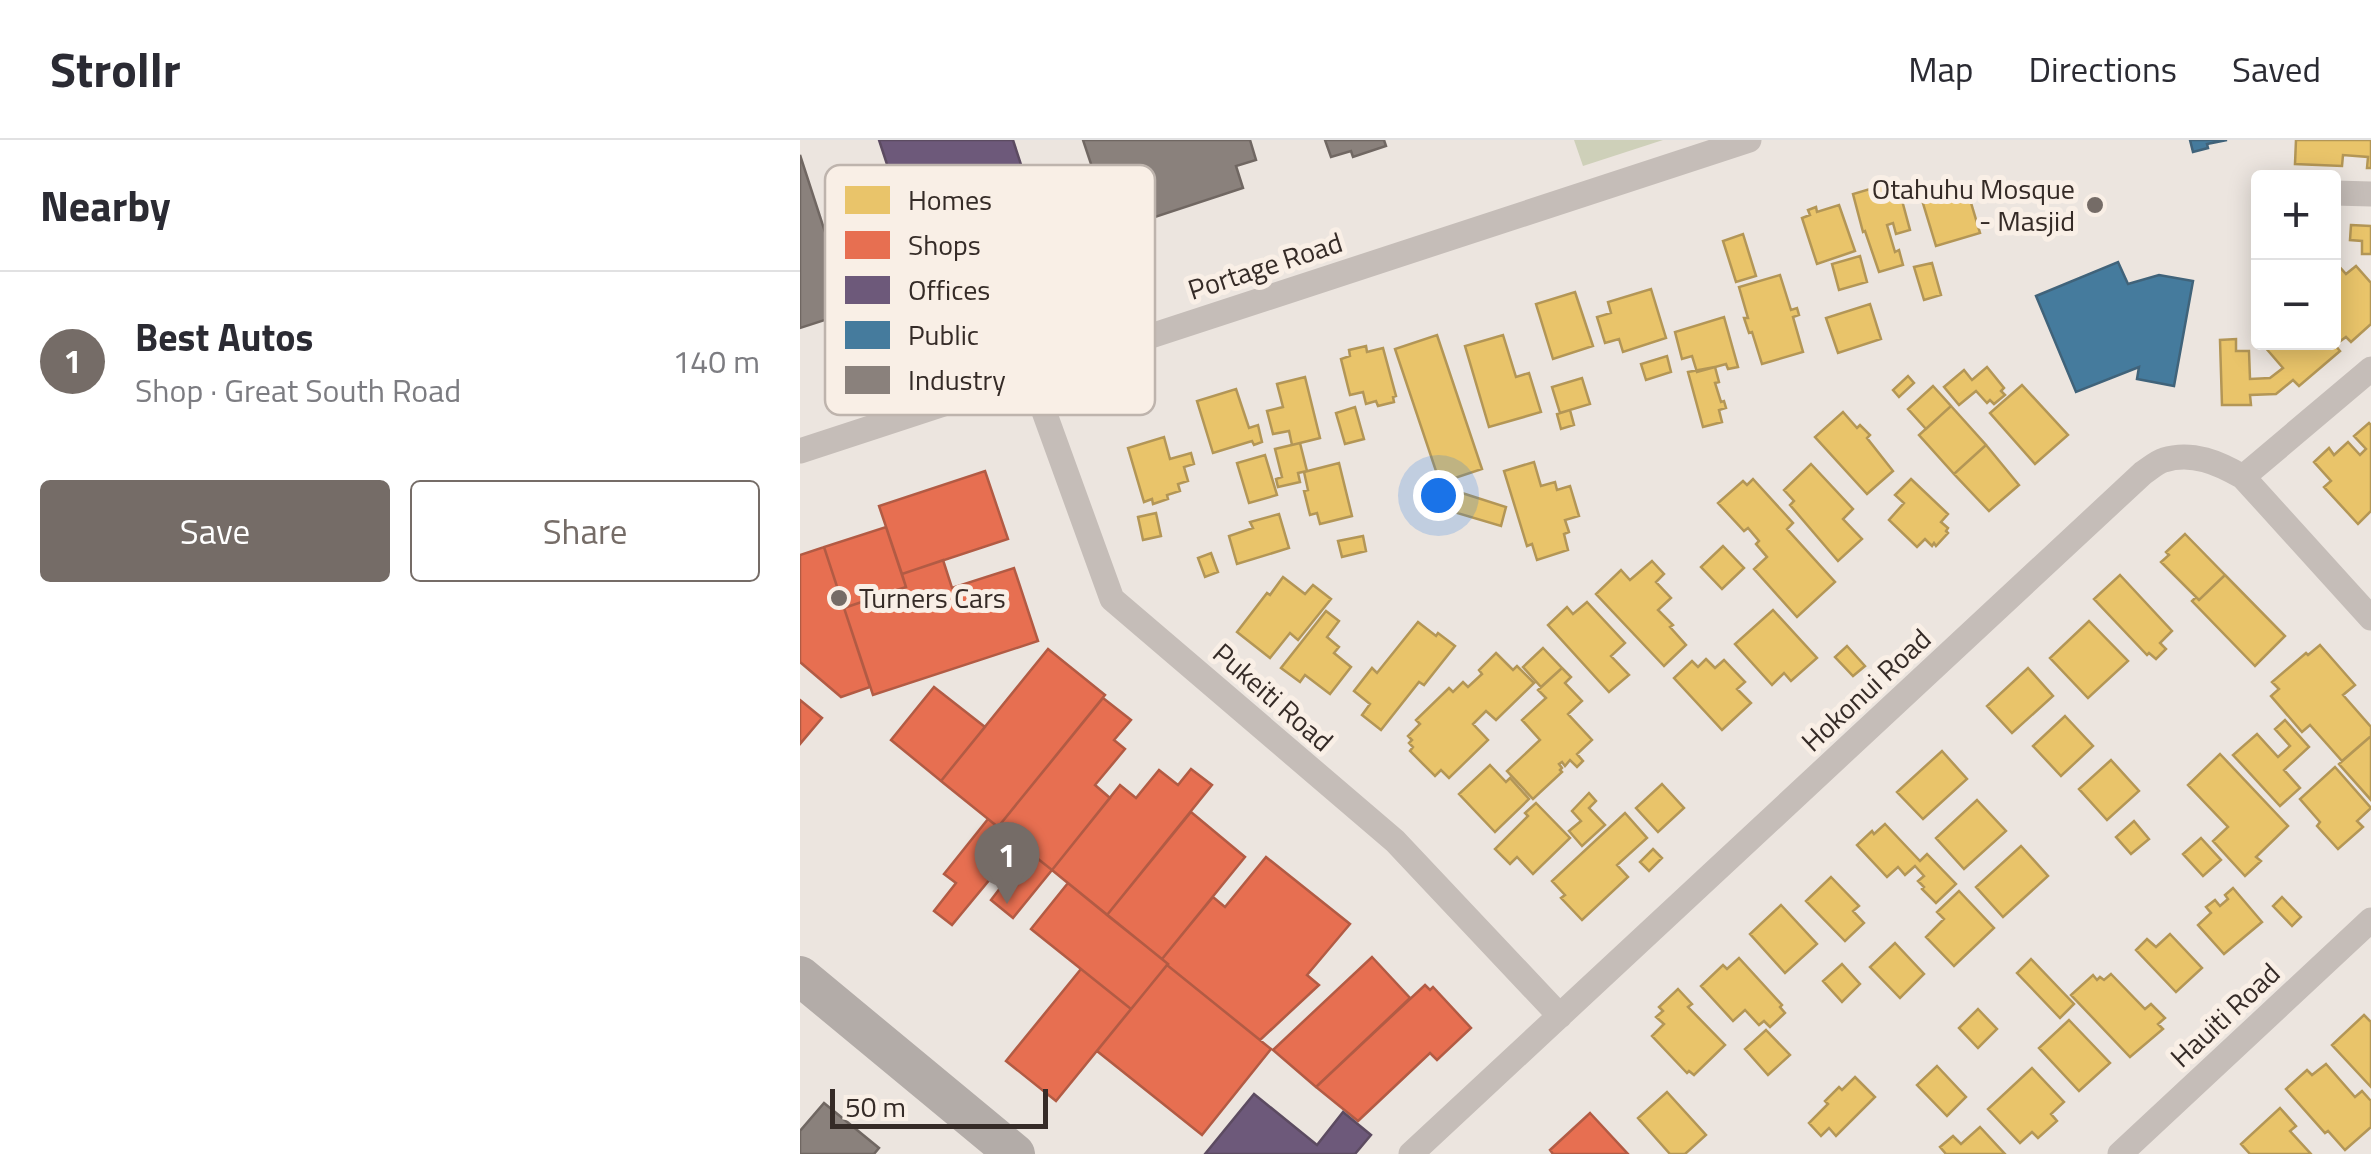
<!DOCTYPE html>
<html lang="en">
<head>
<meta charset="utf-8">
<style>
	:root { --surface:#fff; --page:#f2f2f3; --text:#2b2b33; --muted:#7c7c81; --line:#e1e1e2; --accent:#756c67 }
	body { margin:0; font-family:"Titillium Web",sans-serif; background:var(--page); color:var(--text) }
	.controls { position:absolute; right:30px; top:30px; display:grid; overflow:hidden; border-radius:10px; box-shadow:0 5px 25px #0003 }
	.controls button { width:90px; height:90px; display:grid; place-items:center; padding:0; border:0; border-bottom:2px solid var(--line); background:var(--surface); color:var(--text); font:50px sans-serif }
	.scale { position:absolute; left:30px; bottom:25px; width:218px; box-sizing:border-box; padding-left:10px; border:5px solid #352b27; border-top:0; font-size:28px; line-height:35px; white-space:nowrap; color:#352b27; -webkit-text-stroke:8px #f9efe6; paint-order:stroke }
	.you { position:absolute; left:638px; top:355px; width:35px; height:35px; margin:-25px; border:8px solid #fff; border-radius:50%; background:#1a73e8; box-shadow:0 0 0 15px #1a73e833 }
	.badge { display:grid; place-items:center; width:65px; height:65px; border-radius:50%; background:var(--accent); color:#fff; font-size:32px; font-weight:700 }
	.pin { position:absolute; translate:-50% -82px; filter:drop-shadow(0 2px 5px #0008) }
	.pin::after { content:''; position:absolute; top:52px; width:35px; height:30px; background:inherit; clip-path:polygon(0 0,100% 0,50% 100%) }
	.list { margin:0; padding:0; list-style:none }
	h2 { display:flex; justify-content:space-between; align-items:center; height:130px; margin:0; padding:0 40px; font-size:42px }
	h2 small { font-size:32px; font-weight:400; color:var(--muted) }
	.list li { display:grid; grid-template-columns:65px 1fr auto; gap:30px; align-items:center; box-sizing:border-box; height:180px; padding:0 40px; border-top:2px solid var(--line) }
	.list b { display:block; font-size:38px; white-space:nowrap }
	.list p { margin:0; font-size:32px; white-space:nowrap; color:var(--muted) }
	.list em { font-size:32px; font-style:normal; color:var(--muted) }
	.actions { display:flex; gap:20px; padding:30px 40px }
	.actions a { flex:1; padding:22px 0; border:2px solid var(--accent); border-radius:10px; text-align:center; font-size:35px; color:var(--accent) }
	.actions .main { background:var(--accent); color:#fff }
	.map { position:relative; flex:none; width:1571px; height:1014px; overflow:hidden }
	header { display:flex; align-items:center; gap:60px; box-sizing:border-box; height:140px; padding:0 50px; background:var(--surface); border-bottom:2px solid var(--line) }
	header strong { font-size:48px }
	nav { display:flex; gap:55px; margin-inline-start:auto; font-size:35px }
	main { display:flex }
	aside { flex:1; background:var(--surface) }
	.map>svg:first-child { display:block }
	.green { fill:#ced0b9 }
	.homes { fill:#e9c46a; stroke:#b39656; stroke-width:2.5 }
	.shops { fill:#e76f51; stroke:#b25b44; stroke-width:2.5 }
	.offices { fill:#6d597a; stroke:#5c4b61; stroke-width:2.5 }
	.public { fill:#457b9d; stroke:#40637a; stroke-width:2.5 }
	.industry { fill:#8a817c; stroke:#706762; stroke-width:2.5 }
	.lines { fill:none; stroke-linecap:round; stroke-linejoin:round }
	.minor { stroke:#c5bdb8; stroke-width:25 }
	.primary { stroke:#b3aca8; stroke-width:40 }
	.poi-dot { fill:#756c67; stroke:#f9efe6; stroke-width:4 }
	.labels { text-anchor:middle; stroke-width:10; stroke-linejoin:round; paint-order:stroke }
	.poi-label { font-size:28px; fill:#352b27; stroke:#f9efe6; text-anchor:end }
	.street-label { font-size:28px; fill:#352b27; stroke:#f9efe6 }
	.key { fill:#f9efe6; stroke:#beb4ad; stroke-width:2.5 }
	.key-label { font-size:28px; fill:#352b27 }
</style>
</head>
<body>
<header>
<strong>Strollr</strong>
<nav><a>Map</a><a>Directions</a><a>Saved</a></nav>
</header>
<main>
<aside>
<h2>Nearby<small></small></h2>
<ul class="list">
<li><span class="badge">1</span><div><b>Best Autos</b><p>Shop · Great South Road</p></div><em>140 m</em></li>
</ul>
<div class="actions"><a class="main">Save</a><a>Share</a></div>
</aside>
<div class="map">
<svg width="1571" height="1014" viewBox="0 0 1571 1014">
	<rect width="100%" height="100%" fill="#ece5df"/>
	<path class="green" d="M774 0H863L783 26Z"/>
	<path class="homes" d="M1496 0H1571V28H1567L1568 17 1543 15 1542 26 1495 24Z
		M1093 39 1094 42H1097L1110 90 1096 94 1093 83 1087 85 1095 112 1099 110 1103 125 1079 132 1065 91 1063 92 1053 54 1077 47 1076 43Z
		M1146 43 1149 52 1166 46 1180 93 1136 106 1122 60 1139 55 1136 46Z
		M1039 65 1055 111 1017 124 1002 78 1010 75 1008 70 1016 67 1017 72Z
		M1551 85 1571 86V114H1562V101L1550 100Z
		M943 94 956 136 936 142 923 101Z
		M1060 116 1067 142 1039 150 1032 124Z
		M1132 123 1141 155 1124 160 1114 127Z
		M1537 124 1546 134 1556 126 1571 143V184L1551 202 1546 197 1535 205 1540 211 1499 246 1493 240 1476 254 1450 255 1451 265H1422L1420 200 1436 199V211H1449L1450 239 1470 238 1483 228 1464 206 1467 202H1534V127Z
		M980 135 991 170 997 168 999 175 993 177 1003 212 962 224 952 192 949 193 944 178H948L939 147Z
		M851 149 866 198 823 212 819 199 805 203 797 177 811 173 808 162Z
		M775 152 793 206 753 219 736 164Z
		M1070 164 1081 199 1038 213 1026 178Z
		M924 177 938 227 928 229 926 224 897 232 892 216 882 219 875 192Z
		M637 195 682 329 640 343 595 209Z
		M703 195 716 237 729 233 741 272 689 287 665 206Z
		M566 206 567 212 583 208 596 256 593 257 594 262 578 266 576 261 566 264 563 252 550 255 541 219 550 216 549 210Z
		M867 216 871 232 846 240 841 224Z
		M915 227 919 242 915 243 921 262 924 261 926 268 919 270 922 282 903 287 888 232Z
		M1187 227 1204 248 1201 251 1205 255 1194 264 1190 260 1187 263 1176 251 1159 265 1144 247 1164 230 1172 240Z
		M1108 236 1114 243 1099 257 1093 250Z
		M505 237 520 298 492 305 489 291 473 294 467 271 483 267 477 244Z
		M782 238 790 264 760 273 752 247Z
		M1222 245 1268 295 1235 324 1190 273Z
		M1133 246 1151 266 1126 289 1108 269Z
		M436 249 449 288 458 285 462 302 454 305 452 301 413 313 397 261Z
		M1151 266 1186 305 1154 334 1119 295Z
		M555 267 564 299 545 304 536 273Z
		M770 270 774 285 761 289 757 274Z
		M1043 272 1057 288 1060 285 1070 295 1067 298 1093 331 1067 354 1015 297Z
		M1569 283 1571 285V371L1558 384 1524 347 1531 341 1514 322 1529 308 1534 315 1548 302 1560 315 1566 309 1554 296Z
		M364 297 370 319 391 313 394 324 384 327 388 341 378 344 380 351 367 355 368 359 353 364 352 359 344 362 328 308Z
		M500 303 507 331 498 333 500 342 478 347 476 339 482 337 475 309Z
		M1186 305 1219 345 1189 371 1154 334Z
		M465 315 477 355 449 363 437 323Z
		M734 322 741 346 755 342 757 350 770 346 779 376 765 380 769 392 764 394 768 410 737 420 732 404 727 406 704 331Z
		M539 323 552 376 520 384 517 373 510 375 504 351 508 350 504 332Z
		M1011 324 1053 369 1043 379 1062 399 1038 421 990 365 994 361 984 350Z
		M953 339 993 383 987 389 1035 442 997 477 954 429 967 417 956 404 959 401 948 388 944 391 918 363 943 341 947 345Z
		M1111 339 1148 374 1141 382 1148 388 1146 391 1148 393 1136 406 1134 403 1132 406 1125 399 1117 407 1089 380 1104 363 1095 355Z
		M662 353 706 367 701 386 657 373Z
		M356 373 361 396 343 400 338 377Z
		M479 374 489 408 437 424 429 396 453 388 450 382Z
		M1385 394 1425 435 1399 460 1361 422 1369 415 1366 412Z
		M563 396 566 411 542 417 538 401Z
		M923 406 944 428 922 449 901 427Z
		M411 413 418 432 405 437 398 418Z
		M852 421 864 434 856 442 871 458 858 470 873 485 870 487 886 505 864 526 796 454 821 430 830 440Z
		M1320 435 1372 491 1360 503 1366 509 1356 519 1349 513 1347 515 1294 459Z
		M1425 435 1485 496 1455 526 1392 461 1396 457 1399 460Z
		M483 437 505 454 513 445 531 459 498 500 490 493 470 518 437 492 467 453 470 455Z
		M787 462 825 503 811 516 829 535 809 552 748 485 767 467 773 474Z
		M973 470 1017 518 991 541 984 533 972 545 935 504Z
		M526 471 539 481 527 497 539 507 534 513 551 527 530 554 505 535 500 542 481 528Z
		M1289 481 1328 521 1288 558 1250 518Z
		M618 482 636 496 638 493 655 506 624 545 619 542 581 590 562 575 570 564 554 551 572 528 577 533Z
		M1520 505 1555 545 1543 555 1571 587V596L1542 621 1510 585 1502 592 1471 556 1479 549 1472 542 1506 513 1508 515Z
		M1047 506 1065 526 1053 536 1035 517Z
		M743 508 762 528 741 547 723 527Z
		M696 513 713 530 717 526 734 543 696 580 686 571 673 584 688 600 649 638 641 630 635 636 610 611 613 607 609 603 612 600 608 596 620 584 616 580 649 548 653 552 663 542 668 547 682 534 679 530Z
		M906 519 915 528 924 520 945 542 937 549 951 563 922 590 874 538 892 521 898 527Z
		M762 528 771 537 765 543 782 561 768 574 792 600 777 614 783 621 777 627 770 620 765 626 762 622 759 624 762 628 760 630 762 632 733 659 707 631 740 600 722 580 746 558 738 550Z
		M1228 528 1253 556 1212 593 1187 566Z
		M1265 576 1293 606 1261 636 1233 606Z
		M1485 580 1509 607 1484 630 1500 648 1480 666 1433 615 1457 594 1478 617 1490 606 1475 589Z
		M1571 596V660L1539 624Z
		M1142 611 1167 639 1123 679 1097 652Z
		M1420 614 1488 686 1456 717 1461 721 1445 736 1413 701 1428 687 1388 645Z
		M1311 620 1339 651 1307 680 1279 649Z
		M690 625 706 642 710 638 729 659 695 692 659 654Z
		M1535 627 1571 668 1557 681 1563 687 1538 709 1517 686 1520 682 1500 659Z
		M862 644 884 668 858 692 836 668Z
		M789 653 796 661 789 668 805 685 782 706 769 691 781 681 772 671Z
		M1177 660 1206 691 1164 729 1136 698Z
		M736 663 770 698 733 734 717 717 710 724 695 709 728 676 725 673Z
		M825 673 847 698 817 725 828 737 782 780 761 758 765 755 752 741Z
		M1334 681 1349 699 1331 714 1316 697Z
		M1085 684 1120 721 1127 714 1156 744 1136 763 1122 749 1124 747 1118 741 1124 736 1115 726 1105 735 1098 727 1087 737 1057 705 1072 691 1074 694Z
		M1401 698 1421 720 1403 736 1383 714Z
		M1221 706 1248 736 1203 777 1176 747Z
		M853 709 862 718 849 731 840 722Z
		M1031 737 1059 766 1053 771 1064 783 1045 801 1006 761Z
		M1433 748 1462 782 1424 814 1398 785 1411 773 1406 767 1415 760 1420 766 1428 759 1425 755Z
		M1159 751 1194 788 1154 826 1126 797 1144 779 1137 772Z
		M1482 757 1501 777 1492 786 1473 766Z
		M981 765 1017 804 985 833 950 794Z
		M1370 794 1402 828 1376 852 1336 810 1347 799 1356 807Z
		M1095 803 1124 834 1100 858 1070 827Z
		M939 818 982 865 980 867 985 873 970 887 964 881 959 885 945 870 933 881 901 846 923 825 927 829Z
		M1231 819 1274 864 1260 878 1217 833Z
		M1042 824 1060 844 1042 862 1023 841Z
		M1311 834 1345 869 1351 864 1365 878 1358 884 1363 889 1330 917 1271 855 1293 835 1297 840 1300 837 1304 840Z
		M878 849 892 864 888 867 925 905 894 935 889 931 887 933 852 896 864 884 856 877 863 871 859 867Z
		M1178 869 1197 889 1178 908 1159 888Z
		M1564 875 1571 882V947L1532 905Z
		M1269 880 1310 923 1279 951 1239 908Z
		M966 890 990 915 968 935 945 909Z
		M1526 924 1555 957 1562 951 1571 961V987L1545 1010 1528 991 1525 993 1486 949 1507 930 1512 935Z
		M1137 926 1166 957 1147 976 1117 945Z
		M1232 928 1264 962 1251 974 1257 981 1238 998 1232 992 1220 1003 1188 969Z
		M1055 937 1075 957 1036 996 1029 988 1021 996 1009 983 1028 964 1025 961 1039 947 1042 950Z
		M867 952 906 995 885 1014H870L838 978Z
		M1480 968 1496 986 1490 991 1511 1014H1450L1441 1004Z
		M1180 987 1205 1014H1146L1140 1007 1153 996 1161 1004Z"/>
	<path class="shops" d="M185 331 208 399 102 434 79 366Z
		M86 387 106 447 44 468 24 407Z
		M24 407 70 547 41 557 0 522V415Z
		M143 420 152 448 214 428 238 501 73 555 44 468 106 447 102 434Z
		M248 509 305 555 198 687 141 641Z
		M134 547 185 587 141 641 91 600Z
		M303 558 331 580 314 600 325 609 295 645 310 658 252 730 198 687Z
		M0 560 22 578 0 604Z
		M391 629 412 645 307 775 252 730 320 645 336 658 359 630 378 645Z
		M391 672 445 717 362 819 307 775Z
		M188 679 219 704 152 785 134 771 156 743 144 734Z
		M219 704 252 730 213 778 191 760 204 743 194 735Z
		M466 717 550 784 507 835 519 845 460 900 367 825 368 824 362 819 413 757 425 767Z
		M268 743 368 824 331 869 231 789Z
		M572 817 610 858 516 947 473 910Z
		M367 825 471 909 402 995 297 911Z
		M281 829 331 869 256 961 206 921Z
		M625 845 630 850 633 847 671 888 637 920 630 913 558 981 516 947Z
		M790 973 828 1014H753L750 1010Z"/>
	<path class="offices" d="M79 0H213L251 117 201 134 198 122 150 138 147 130 124 137Z
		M454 954 517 1005 543 972 571 995 555 1014H405Z"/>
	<path class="public" d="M1390 0H1427L1407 4 1408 8 1393 12Z
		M1318 122 1328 144 1359 135 1393 141 1374 246 1337 239 1339 227 1276 252 1236 156Z"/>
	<path class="industry" d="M283 0H450L456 20 436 26 443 48 349 79 342 57 306 69Z
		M525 0H584L586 6 553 17 551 11 531 17Z
		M0 15 25 92 69 77 96 157 0 188Z
		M24 963 79 1008 74 1014H0V991Z"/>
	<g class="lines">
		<path class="minor" d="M1534 53 1571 54
			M230 233 312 459 595 701 760 876
			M0 311 949 0
			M1443 337 1571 229
			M611 1014 1343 333C1349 329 1357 322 1364 320 1392 311 1419 323 1443 337L1571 478
			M1320 1014 1571 780"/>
		<path class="primary" d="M0 836 215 1014"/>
	</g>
	<g class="poi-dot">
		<circle cx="1295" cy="65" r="10"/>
		<circle cx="39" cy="458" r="10"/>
	</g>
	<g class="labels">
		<g class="poi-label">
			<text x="1275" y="59">Otahuhu Mosque<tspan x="1275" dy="32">- Masjid</tspan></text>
			<text x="59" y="468" text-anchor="start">Turners Cars</text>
		</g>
		<g class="street-label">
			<text transform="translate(465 126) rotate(-18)" y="10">Portage Road</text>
			<text transform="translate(1066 550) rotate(-43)" y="10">Hokonui Road</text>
			<text transform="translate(473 557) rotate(41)" y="10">Pukeiti Road</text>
			<text transform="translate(1425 875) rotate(-43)" y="10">Hauiti Road</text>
		</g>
	</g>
	<rect x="25" y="25" width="330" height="250" rx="15" class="key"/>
	<rect x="45" y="46" width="45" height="28" fill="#e9c46a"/>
	<rect x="45" y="91" width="45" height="28" fill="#e76f51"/>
	<rect x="45" y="136" width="45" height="28" fill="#6d597a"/>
	<rect x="45" y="181" width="45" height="28" fill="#457b9d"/>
	<rect x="45" y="226" width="45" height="28" fill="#8a817c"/>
	<g class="key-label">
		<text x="108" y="70">Homes</text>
		<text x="108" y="115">Shops</text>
		<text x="108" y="160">Offices</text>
		<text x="108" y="205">Public</text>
		<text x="108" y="250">Industry</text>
	</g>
</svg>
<div class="controls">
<button>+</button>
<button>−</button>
</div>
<div class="scale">50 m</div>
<div class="you"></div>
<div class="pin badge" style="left:207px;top:764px">1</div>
</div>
</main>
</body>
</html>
